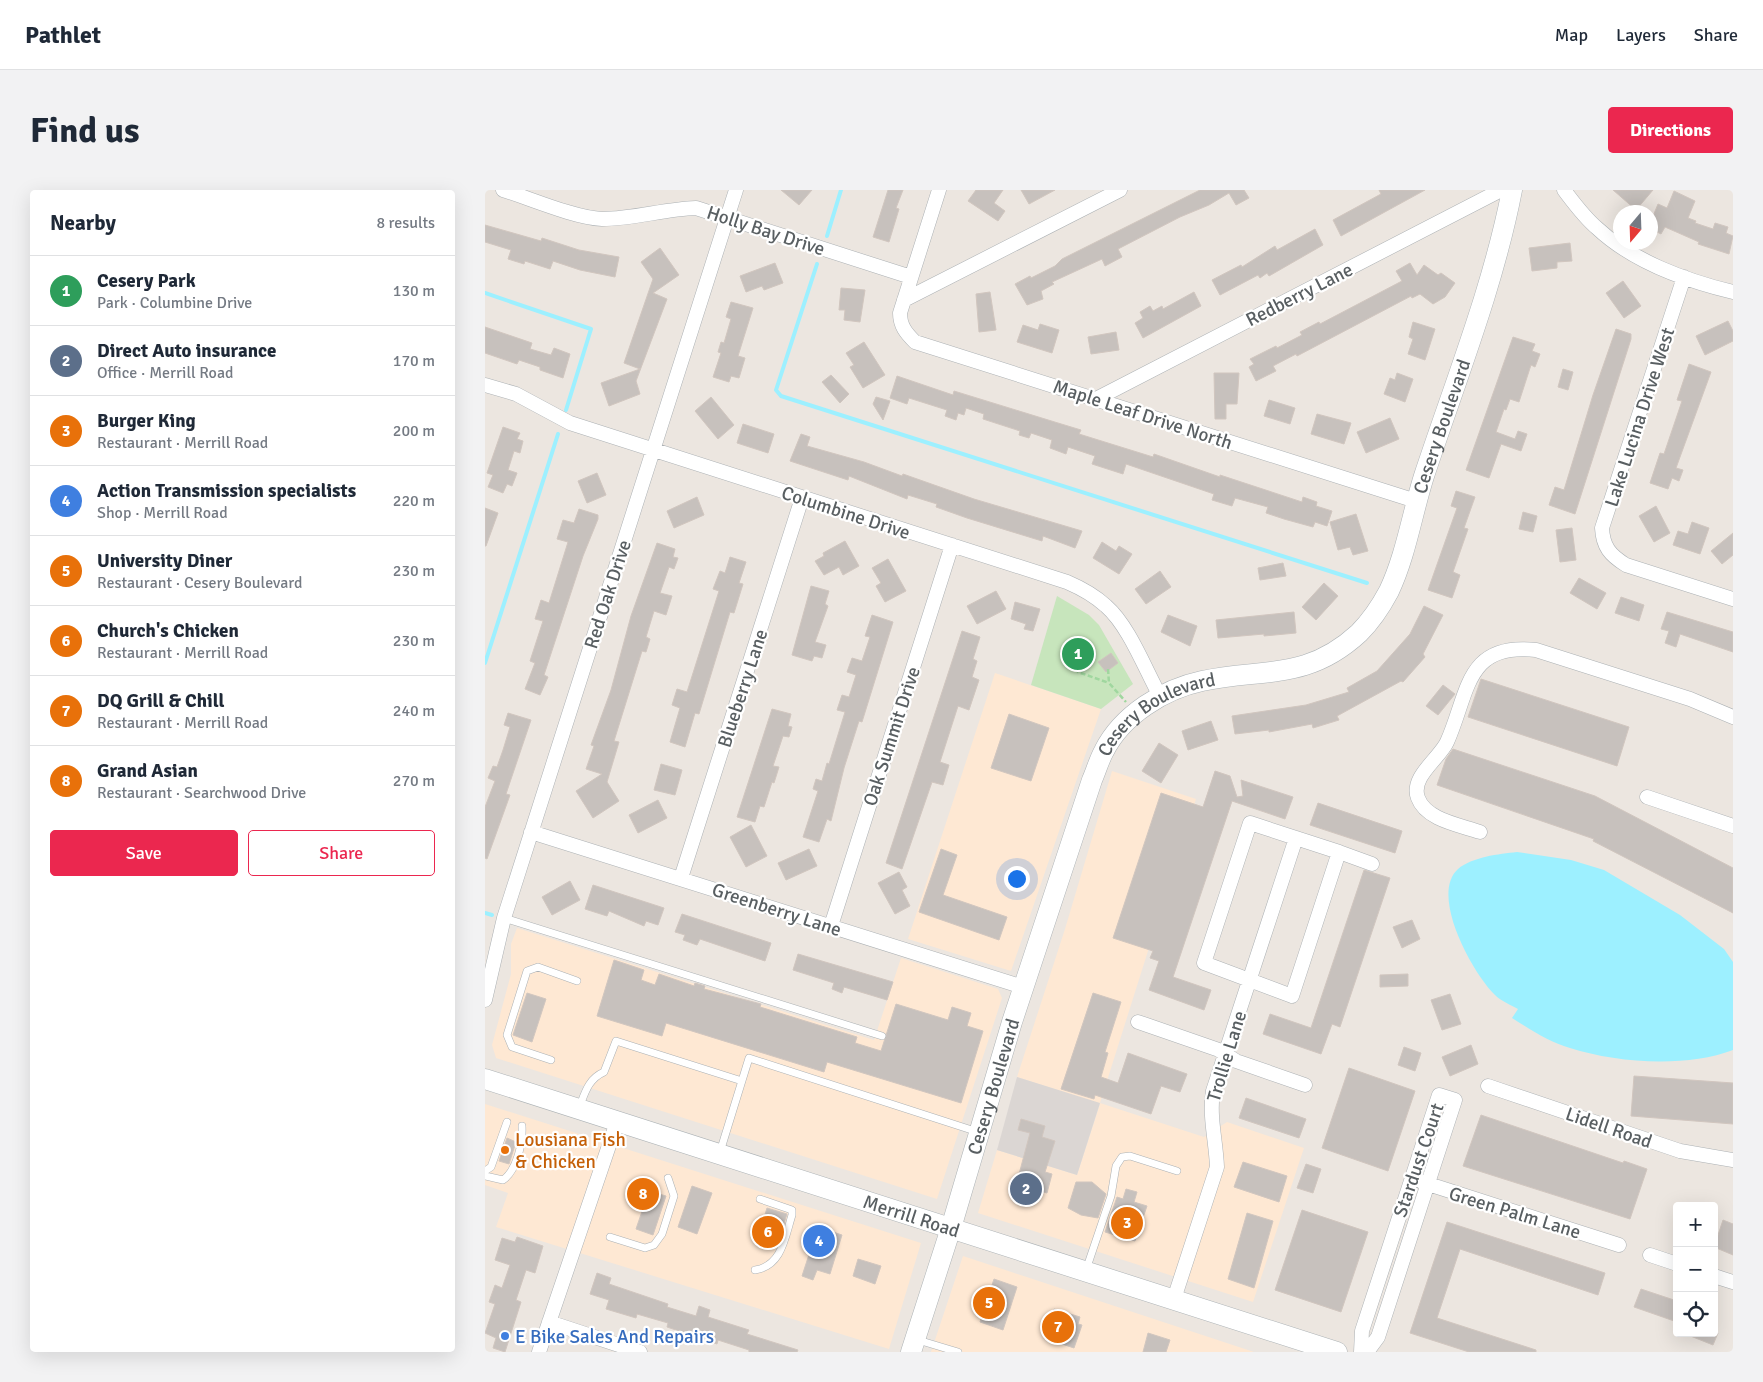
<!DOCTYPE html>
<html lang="en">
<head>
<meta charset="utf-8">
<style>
	:root { --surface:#fff; --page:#f2f2f3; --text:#1f2937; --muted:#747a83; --line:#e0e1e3; --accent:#eb274f }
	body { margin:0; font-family:Signika,sans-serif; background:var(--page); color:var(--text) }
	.controls { position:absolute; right:15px; bottom:15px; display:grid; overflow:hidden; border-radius:5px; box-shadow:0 5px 20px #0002 }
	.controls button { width:45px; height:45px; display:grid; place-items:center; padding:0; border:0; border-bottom:1px solid var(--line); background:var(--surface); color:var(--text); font:25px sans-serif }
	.compass { position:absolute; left:1128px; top:15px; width:45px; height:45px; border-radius:50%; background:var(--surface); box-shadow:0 5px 20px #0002; rotate:199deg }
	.you { position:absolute; left:531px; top:688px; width:18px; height:18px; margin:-12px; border:4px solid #fff; border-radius:50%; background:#1a73e8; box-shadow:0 0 0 8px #1a73e833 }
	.badge { display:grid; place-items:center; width:32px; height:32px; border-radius:50%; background:var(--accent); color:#fff; font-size:16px; font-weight:700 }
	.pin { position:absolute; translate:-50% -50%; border:2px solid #fff; box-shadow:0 1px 5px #0006 }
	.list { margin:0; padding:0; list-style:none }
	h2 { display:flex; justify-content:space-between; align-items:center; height:65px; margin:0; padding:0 20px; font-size:21px }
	h2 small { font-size:16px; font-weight:400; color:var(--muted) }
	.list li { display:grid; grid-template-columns:32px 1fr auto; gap:15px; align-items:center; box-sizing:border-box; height:70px; padding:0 20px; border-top:1px solid var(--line) }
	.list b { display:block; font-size:19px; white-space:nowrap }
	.list p { margin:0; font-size:16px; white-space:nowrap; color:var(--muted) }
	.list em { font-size:16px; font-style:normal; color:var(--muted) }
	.actions { display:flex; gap:10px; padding:15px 20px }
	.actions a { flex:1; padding:11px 0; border:1px solid var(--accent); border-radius:5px; text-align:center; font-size:18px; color:var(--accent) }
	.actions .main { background:var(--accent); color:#fff }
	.icon { flex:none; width:28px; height:28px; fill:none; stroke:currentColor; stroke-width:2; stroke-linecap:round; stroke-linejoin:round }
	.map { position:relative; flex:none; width:1248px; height:1162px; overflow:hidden; border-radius:5px }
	header { display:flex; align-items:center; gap:30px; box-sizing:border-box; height:70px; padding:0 25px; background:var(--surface); border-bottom:1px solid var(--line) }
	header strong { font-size:24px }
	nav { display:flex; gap:28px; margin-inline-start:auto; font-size:18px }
	.intro { display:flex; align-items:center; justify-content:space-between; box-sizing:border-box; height:120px; padding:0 30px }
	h1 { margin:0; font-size:35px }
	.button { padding:12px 22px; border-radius:5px; background:var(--accent); color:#fff; font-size:18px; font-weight:700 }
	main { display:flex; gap:30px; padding:0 30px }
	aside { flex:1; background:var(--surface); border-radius:5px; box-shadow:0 5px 20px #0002 }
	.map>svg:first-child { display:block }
	.commercial { fill:#fee8d3 }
	.industrial { fill:#dbd6d3 }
	.green { fill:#c7e5bc }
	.water { fill:#9df0ff }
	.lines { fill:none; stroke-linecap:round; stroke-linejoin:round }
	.stream { stroke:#9df0ff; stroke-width:4 }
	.building { fill:#c7c1bd; stroke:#d1c6bf }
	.lane-casing { stroke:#acb1b4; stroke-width:8 }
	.street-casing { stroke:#acb1b4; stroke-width:15 }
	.secondary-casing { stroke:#adb3b6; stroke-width:21 }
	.path { stroke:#a0d79f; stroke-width:2.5; stroke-dasharray:5 2.5; stroke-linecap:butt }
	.lane { stroke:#fff; stroke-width:7 }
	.street { stroke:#fff; stroke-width:14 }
	.secondary { stroke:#fff; stroke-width:20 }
	.food-dot { fill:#e8710a; stroke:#fff; stroke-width:2 }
	.shop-dot { fill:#3f7fe0; stroke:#fff; stroke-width:2 }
	.labels { text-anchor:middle; stroke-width:4.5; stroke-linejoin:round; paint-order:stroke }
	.street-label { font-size:19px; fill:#595f62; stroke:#fff }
	.food-label { font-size:19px; fill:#c56008; stroke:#fff; text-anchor:start }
	.shop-label { font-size:19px; fill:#366cbe; stroke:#fff; text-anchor:start }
</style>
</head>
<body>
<header>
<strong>Pathlet</strong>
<nav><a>Map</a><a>Layers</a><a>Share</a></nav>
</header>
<div class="intro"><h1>Find us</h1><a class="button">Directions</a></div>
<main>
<aside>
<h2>Nearby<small>8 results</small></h2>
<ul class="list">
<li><span class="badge" style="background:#2e9e5b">1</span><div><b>Cesery Park</b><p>Park · Columbine Drive</p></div><em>130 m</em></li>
<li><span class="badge" style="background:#5c6f8a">2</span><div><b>Direct Auto insurance</b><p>Office · Merrill Road</p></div><em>170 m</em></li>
<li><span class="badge" style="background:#e8710a">3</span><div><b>Burger King</b><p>Restaurant · Merrill Road</p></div><em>200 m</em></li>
<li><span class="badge" style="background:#3f7fe0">4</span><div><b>Action Transmission specialists</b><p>Shop · Merrill Road</p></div><em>220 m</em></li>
<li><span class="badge" style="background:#e8710a">5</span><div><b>University Diner</b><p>Restaurant · Cesery Boulevard</p></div><em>230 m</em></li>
<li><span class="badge" style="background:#e8710a">6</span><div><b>Church's Chicken</b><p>Restaurant · Merrill Road</p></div><em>230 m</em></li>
<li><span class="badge" style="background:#e8710a">7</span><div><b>DQ Grill &amp; Chill</b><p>Restaurant · Merrill Road</p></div><em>240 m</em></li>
<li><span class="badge" style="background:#e8710a">8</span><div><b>Grand Asian</b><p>Restaurant · Searchwood Drive</p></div><em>270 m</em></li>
</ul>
<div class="actions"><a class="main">Save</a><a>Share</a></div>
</aside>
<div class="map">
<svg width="1248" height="1162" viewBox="0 0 1248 1162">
	<rect width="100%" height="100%" fill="#ece6e0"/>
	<path class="commercial" d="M510 483 616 519 526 781 423 749Z
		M627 581 711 609 615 913 719 947 742 932 819 958 768 1112 493 1023 512 960 592 985 615 914 532 887 580 739Z
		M32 738 389 850 416 768 513 799 517 808 452 1009 11 868 7 855 26 784V754Z
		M0 914 436 1053 404 1159 11 1037 23 1003 0 995Z
		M478 1066 769 1162H446Z"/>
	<path class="industrial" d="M532 887 615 913 592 985 512 960Z"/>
	<path class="green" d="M572 406 604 425 614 435 648 494 616 519 546 495Z"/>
	<path class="water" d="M1032 662 1086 670 1119 680 1195 725 1239 759 1248 772V860C1201 878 1132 873 1085 858 1064 852 1046 840 1027 828L1033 819C1026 815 1016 811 1010 805 988 784 944 705 973 679 987 667 1014 664 1032 662Z"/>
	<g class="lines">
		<path class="stream" d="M342 46 356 0
			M332 74 291 200 296 206 882 393
			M0 103 106 139 81 220
			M0 473 73 244
			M0 723 7 725"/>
	</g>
	<path class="building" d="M296 0H327L314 15Z
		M403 0H418L411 18 414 19 404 52 388 47Z
		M491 0H518L509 13 520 21 513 31 483 11Z
		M536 0H570L544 14Z
		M715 0H759L764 8 751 15 744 3 724 15 695 27 633 59 637 67 620 76 617 69 567 92 569 94 556 101 558 109 542 115 530 94 545 86 546 88 570 76 577 69Z
		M894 0H940L856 46 848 30 896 4Z
		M1128 0H1168L1151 20Z
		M1189 1 1210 11 1203 28 1211 31 1210 33 1228 39 1230 33 1243 37 1241 43 1248 46 1244 64 1213 54 1214 52 1180 37 1176 44 1166 39V31L1173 14 1182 18Z
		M0 35 56 51 57 48 94 60 134 67 130 87 95 80 68 71 65 79 40 71 39 74 23 69 26 60 0 52Z
		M830 39 838 55 784 86 782 83 775 88 773 85 735 105 727 90 756 75 757 77 790 56 792 60Z
		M1085 53 1087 71 1072 72V78L1047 81 1044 58Z
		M175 58 194 85 168 103 182 109 151 191 155 204 124 216 116 193 155 179 139 173 168 89 156 72Z
		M290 73 298 93 279 100 277 96 261 102 255 86Z
		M925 73 932 85 939 75 953 85 956 83 970 93 960 107 948 114 935 104 927 108 926 106 812 166 811 164 788 176 791 181 771 191 764 177 769 174 765 169 791 156 792 158 817 145 815 142 834 132 835 134 917 91 911 81Z
		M1138 91 1156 116 1139 128 1121 103Z
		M356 98 380 100 375 132 359 130 360 120H354Z
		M505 102 511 140 494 142 491 104Z
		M709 102 716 116 658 148 650 133 658 128 655 122 665 116 668 121 677 116 678 119Z
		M246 112 268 118 253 166 260 168 254 188 246 186 244 192 228 187 236 163 233 162 236 152 239 153 246 129 241 127Z
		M1243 131 1248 141V151L1220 165 1211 146Z
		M928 132 950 139 940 170 923 164 928 149 924 147Z
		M555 134 574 140 567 163 532 152 538 135 553 140Z
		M0 137 47 153 45 159 66 165 69 158 85 164 78 188 55 180V177L34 170 32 174 0 163Z
		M1131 139 1146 144V149L1090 324 1064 315 1070 297 1079 300 1108 205Z
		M631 142 634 160 606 164 603 147Z
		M1028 147 1050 154 1047 161 1055 164 1050 177 1046 175 1034 212 1025 209 1021 220 1019 219 1011 242 1030 249 1033 241 1042 244 1036 261 1016 254 1004 288 981 280Z
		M379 152 400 185 378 198 365 177 369 175 361 163Z
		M1204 174 1226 182 1191 278 1198 280 1194 291 1187 288 1183 299 1165 293 1175 263 1179 264 1197 211 1192 210Z
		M1078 179 1088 182 1083 200 1073 197Z
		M729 183H754L752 214H741V229H730Z
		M912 183 928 189 920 212 899 204 905 188 910 190Z
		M346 185 364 204 355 213 337 192Z
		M412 186 468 205 469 201 573 233 596 240 594 244 668 267 669 264 735 287V285L817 312 818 307 832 312 831 316 847 321 842 336 830 332 828 337 799 329 781 323 783 317 750 308 747 316 727 310 729 304 641 274 638 284 607 274 610 266 583 257 581 264 565 258 567 250 546 243 544 248 534 245 535 241 498 229 499 224 481 218 479 225 473 223 471 230 460 226 462 220 424 208 422 214 405 208Z
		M226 207 249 235 233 249 210 221Z
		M391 207 405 211 398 230 388 214Z
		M784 210 810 218 805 234 779 226Z
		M832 224 866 233 859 254 826 244Z
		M905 228 914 249 881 263 872 242Z
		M258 234 289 244 283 263 252 253Z
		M18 237 35 243 32 249 38 251 35 263 29 261 23 280 32 283 27 296 22 294 18 303 3 297 8 285 2 283Z
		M316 244 325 247 322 256 379 272 417 286 418 284 489 309 597 341 590 358 558 346 557 351 482 328 451 317 452 314 423 305 422 309 364 286 363 290 305 271Z
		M112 283 121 305 102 313 93 291Z
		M971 301 990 307 979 338 983 339 968 382 975 385 967 408 943 400 972 318 966 316Z
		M212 307 219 325 189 338 182 321Z
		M1171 316 1185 343 1169 352 1154 326Z
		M0 318 13 323 1 356H0Z
		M94 319 113 325V329L98 366 59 485 63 487 55 505 40 499 50 473 45 471 58 431 50 429 56 410 64 413 83 352 72 349 78 330 89 333Z
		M1038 322 1052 326 1048 342 1034 339Z
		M871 324 883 361 868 365 865 357 853 360 845 332Z
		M1207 332 1224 338 1215 364 1188 355 1193 341 1203 344Z
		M1087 338 1091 370 1075 372 1071 340Z
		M1248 343V365L1237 374 1226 361Z
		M360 351 374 376 358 385 354 377 339 385 330 371 339 366 338 363Z
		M617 352 631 361 634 356 647 364 634 384 608 368Z
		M172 353 190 359 188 367 193 368 189 379 184 377 175 403 187 406 181 425 169 421 161 447 165 449 161 462 157 461 129 551 134 552 122 592 134 611 108 628 91 601 117 584 101 579 109 556 106 555 126 500 146 426Z
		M245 367 261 372 254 393 258 394 249 423 245 422 214 524 210 523 200 557 185 552 195 518 187 515 192 499 202 502 234 401 228 399 235 381 240 383Z
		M403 369 421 401 400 412 391 396 396 393 387 378Z
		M798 373 801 386 775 390 773 378Z
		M675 381 686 397 661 414 650 399Z
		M1094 388 1121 403 1112 419 1085 403Z
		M839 393 853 406 831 430 817 417Z
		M326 396 344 401 340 414 343 416 330 452 341 455 337 468 329 466 327 471 307 465Z
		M511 401 521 419 492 434 482 416Z
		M1136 407 1159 415 1154 431 1130 423Z
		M530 412 555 419 548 441 539 439 541 434 526 429Z
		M939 416 958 425 938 464 940 467 918 492 916 491 852 526 854 530 828 538 827 534 784 542V540L750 544 747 526 821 515 864 502 862 498 892 481 925 444Z
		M809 422 811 443 779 446V444L733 448 731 430Z
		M1182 422 1248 442V462L1195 444 1191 457 1180 453 1184 441 1176 439Z
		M387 425 408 432 377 532 374 531 359 578 346 631 342 629 334 652 318 647 333 601 328 599 331 589 337 591 342 573 344 574 360 522 352 520 357 505 364 507 371 485 362 482 367 468 377 471 385 447 380 446Z
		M683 425 712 436 705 456 676 442Z
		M477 441 495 447 488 469 492 471 487 487 494 490 484 520 473 516 455 572 464 575 458 595 447 592 417 679 401 673Z
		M626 463 633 473 621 482 613 472Z
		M996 489 1144 537 1132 576 983 527Z
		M958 495 970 504 953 525 941 516Z
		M287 519 306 524 303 536 307 537 304 547 298 546 288 576 294 577 289 593 287 592 279 617 275 616 270 632 252 627Z
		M23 523 46 530 21 604 25 605 2 669 0 668V617L10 591 3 588 8 576 12 577 18 560 25 537 19 535Z
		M524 524 564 538 546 591 506 578Z
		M726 531 733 550 703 560 697 541Z
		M674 553 693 565 676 593 657 581Z
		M968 559 1110 606 1248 678V723L1108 651 1109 649 952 595 961 569Z
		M176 574 197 580 190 605 169 600Z
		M730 581 745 586 752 607 758 606 756 590 808 607 800 629 747 611 688 787 726 800 719 820 664 800 674 771 665 768 668 761 628 748 676 603 718 617Z
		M173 610 182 628 153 643 144 625Z
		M833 613 917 641 910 663 825 635Z
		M266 635 282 666 261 677 245 647Z
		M324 659 332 676 301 690 293 673Z
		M456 659 472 665 458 705 522 727 514 750 434 722Z
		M879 680 905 688 855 837 847 834 836 864 778 844 785 824 826 838Z
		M414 682 422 697 417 700 425 716 410 724 393 693Z
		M85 691 95 710 67 725 57 707Z
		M108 695 179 718 173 735 161 731 159 736 124 721 122 726 100 719Z
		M197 724 286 753 280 771 215 749 212 755 198 750 200 745 190 742Z
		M927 730 935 749 917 758 908 737Z
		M313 764 408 792 402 810 359 797 357 803 347 799 349 793 308 780Z
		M129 770 159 780 156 790 170 795 174 784 209 796 210 793 220 796 219 799 276 814 275 817 372 847 370 853 396 861 411 814 463 830 467 817 486 823 482 836 498 841 476 913 342 872 339 882 181 833 177 846 112 826Z
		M923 784V796L895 797V785Z
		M42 803 61 809 47 852 28 845Z
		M608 803 636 812 620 862 623 863 616 887 633 893 643 863 702 884 695 902 676 896 666 924 610 905 609 909 576 899Z
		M965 804 976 834 957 840 946 810Z
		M986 855 993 874 965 886 957 867Z
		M919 857 936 863 930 881 913 875Z
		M864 878 930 901 903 981 837 958Z
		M1149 886 1248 893V934L1146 926Z
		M761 908 821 929 814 948 754 928Z
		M996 925 1138 973 1139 971 1162 979 1145 1029 978 976Z
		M536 929 560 936 557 947 570 951 560 982 567 984 562 1003 537 996 539 990 533 988 545 943 533 940Z
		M22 948 31 952 24 974 14 971Z
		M758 972 802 986 794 1012 749 997Z
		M821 974 836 979 828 1003 812 998Z
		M591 992H607L621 1004 613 1028 596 1025 583 1018Z
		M207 996 227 1003 212 1044 193 1037Z
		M641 999 652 1002 649 1012 662 1016 650 1051 620 1042 632 1007 638 1009Z
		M164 1001 181 1006 168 1045 151 1039Z
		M282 1018 302 1024 292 1056 272 1050Z
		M817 1020 883 1042 856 1122 790 1100Z
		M762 1023 788 1031 769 1098 743 1089Z
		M1238 1030 1248 1034V1065L1229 1057Z
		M962 1032 1120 1083 1113 1105 975 1059 952 1128 1051 1160V1162H984L925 1143Z
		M333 1037 357 1045 345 1084 332 1080 328 1090 317 1086Z
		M32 1047 58 1056 50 1083 41 1080 31 1110 36 1112 20 1162 8 1158 11 1148 0 1143 10 1114 4 1112 10 1095 17 1098 25 1075 10 1070 17 1048 30 1052Z
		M373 1069 396 1076 390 1094 368 1086Z
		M112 1083 126 1088 124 1094 183 1114 182 1117 211 1126 214 1116 225 1120 223 1127 264 1140 262 1144 313 1160 312 1162H264V1160L233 1150 232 1154 182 1137 183 1133 152 1124 151 1128 121 1119 124 1110 105 1104Z
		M509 1089 532 1097 518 1140 495 1132Z
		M1156 1099 1192 1111V1132L1149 1117Z
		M569 1119 595 1127 593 1134 597 1135 589 1158 559 1148Z
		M663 1143 685 1150 681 1162H658Z
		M1198 1143H1233L1228 1155Z"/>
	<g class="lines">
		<g class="lane-casing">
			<path id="lane" d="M19 728 397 846
				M66 870 27 857 22 845 42 781 53 777 92 791
				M94 918C100 903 103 889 119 882L131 851 257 891
				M235 962 264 868 493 942
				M0 981 6 977 22 932
				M0 986 18 990C32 980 38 953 37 936
				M125 1047 160 1058 169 1055 177 1044 189 1006 183 988
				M270 1080C297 1076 300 1047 307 1025V1020L275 1009
				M601 1080 626 1006 631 976 637 967 645 966 692 981
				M433 1150 473 1162"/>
		</g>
		<g class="street-casing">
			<path id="street" d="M18 0C44 8 90 28 117 29 149 29 179 19 211 18L426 87
				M454 0 415 123C415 136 421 143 430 152L931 311
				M1079 0C1089 13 1099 27 1112 38 1147 71 1202 91 1248 102
				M1199 87 1117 338C1118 357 1125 365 1141 375L1248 409
				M419 110 635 0
				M0 195 31 204 85 233 582 392C596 398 609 405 621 416 644 436 660 479 675 506
				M611 209 1016 0
				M1162 607 1248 636
				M765 633 854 662 807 806 719 773Z
				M46 642 538 797
				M995 642C975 635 941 630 933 608 925 587 954 569 962 552 984 503 980 452 1051 460L1205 509 1248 527
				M854 662 887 674
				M196 688 317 308
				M346 736 467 355
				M0 810 19 728 251 0
				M653 832 734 860 751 871 820 895
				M1003 896 1195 961 1248 970
				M937 992 1134 1055
				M1165 1065 1192 1074
				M1229 1086 1248 1092
				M689 1109 732 977C731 951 724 927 728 901L811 648
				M64 1132 155 1162
				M54 1162 132 932
				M876 1162 877 1141 954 905 970 910 893 1147 882 1162"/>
		</g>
		<g class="secondary-casing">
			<g id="secondary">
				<path id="s1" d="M0 889 852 1162"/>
				<path id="s2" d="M426 1162 466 1038 527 832 607 590C611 581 614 570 619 561 637 525 679 499 717 491 778 478 822 491 874 443 886 431 896 416 904 401 921 365 927 324 939 286 970 192 1008 98 1027 0"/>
			</g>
		</g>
		<path class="path" d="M592 448 590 474 593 482 624 493
			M623 479 624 493 641 512"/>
		<use href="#lane" class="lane"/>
		<use href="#street" class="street"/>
		<use href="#secondary" class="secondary"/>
	</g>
	<circle class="food-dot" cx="20" cy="960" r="5"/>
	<circle class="shop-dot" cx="20" cy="1146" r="5"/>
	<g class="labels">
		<g class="street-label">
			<text transform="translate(281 40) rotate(18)" y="7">Holly Bay Drive</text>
			<text transform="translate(814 104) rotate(-27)" y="7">Redberry Lane</text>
			<text transform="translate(658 224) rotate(18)" y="7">Maple Leaf Drive North</text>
			<text transform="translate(1154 227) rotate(-72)" y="7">Lake Lucina Drive West</text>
			<text dy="7" stroke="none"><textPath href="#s2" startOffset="1148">Cesery Boulevard</textPath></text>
			<text transform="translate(361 322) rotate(18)" y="7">Columbine Drive</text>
			<text transform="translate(122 404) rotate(-72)" y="7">Red Oak Drive</text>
			<text transform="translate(257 498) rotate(-72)" y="7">Blueberry Lane</text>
			<text dy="7" stroke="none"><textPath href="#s2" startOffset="698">Cesery Boulevard</textPath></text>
			<text transform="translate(406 546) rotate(-72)" y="7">Oak Summit Drive</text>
			<text transform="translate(292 719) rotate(18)" y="7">Greenberry Lane</text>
			<text transform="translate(741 866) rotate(-73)" y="7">Trollie Lane</text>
			<text dy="7" stroke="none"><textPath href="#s2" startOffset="278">Cesery Boulevard</textPath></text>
			<text transform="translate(1124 937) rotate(19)" y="7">Lidell Road</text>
			<text transform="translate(933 970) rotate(-71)" y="7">Stardust Court</text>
			<text transform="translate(1030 1022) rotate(17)" y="7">Green Palm Lane</text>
			<text dy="7" stroke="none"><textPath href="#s1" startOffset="448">Merrill Road</textPath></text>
		</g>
		<g class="food-label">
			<text x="30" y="956">Lousiana Fish<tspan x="30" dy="22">&amp; Chicken</tspan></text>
		</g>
		<g class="shop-label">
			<text x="30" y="1153">E Bike Sales And Repairs</text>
		</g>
	</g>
</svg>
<div class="controls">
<button>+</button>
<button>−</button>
<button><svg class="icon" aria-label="locate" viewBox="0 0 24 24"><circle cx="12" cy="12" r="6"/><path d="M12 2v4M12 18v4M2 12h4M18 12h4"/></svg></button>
</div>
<svg class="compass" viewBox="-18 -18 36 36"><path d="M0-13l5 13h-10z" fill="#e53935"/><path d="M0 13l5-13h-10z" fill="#747a83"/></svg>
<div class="you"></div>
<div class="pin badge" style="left:593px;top:464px;background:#2e9e5b">1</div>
<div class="pin badge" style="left:541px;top:999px;background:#5c6f8a">2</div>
<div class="pin badge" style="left:642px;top:1033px;background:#e8710a">3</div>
<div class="pin badge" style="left:334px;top:1051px;background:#3f7fe0">4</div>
<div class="pin badge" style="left:504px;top:1113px;background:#e8710a">5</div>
<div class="pin badge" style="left:283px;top:1042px;background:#e8710a">6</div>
<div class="pin badge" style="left:573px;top:1137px;background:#e8710a">7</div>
<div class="pin badge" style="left:158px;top:1004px;background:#e8710a">8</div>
</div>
</main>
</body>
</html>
